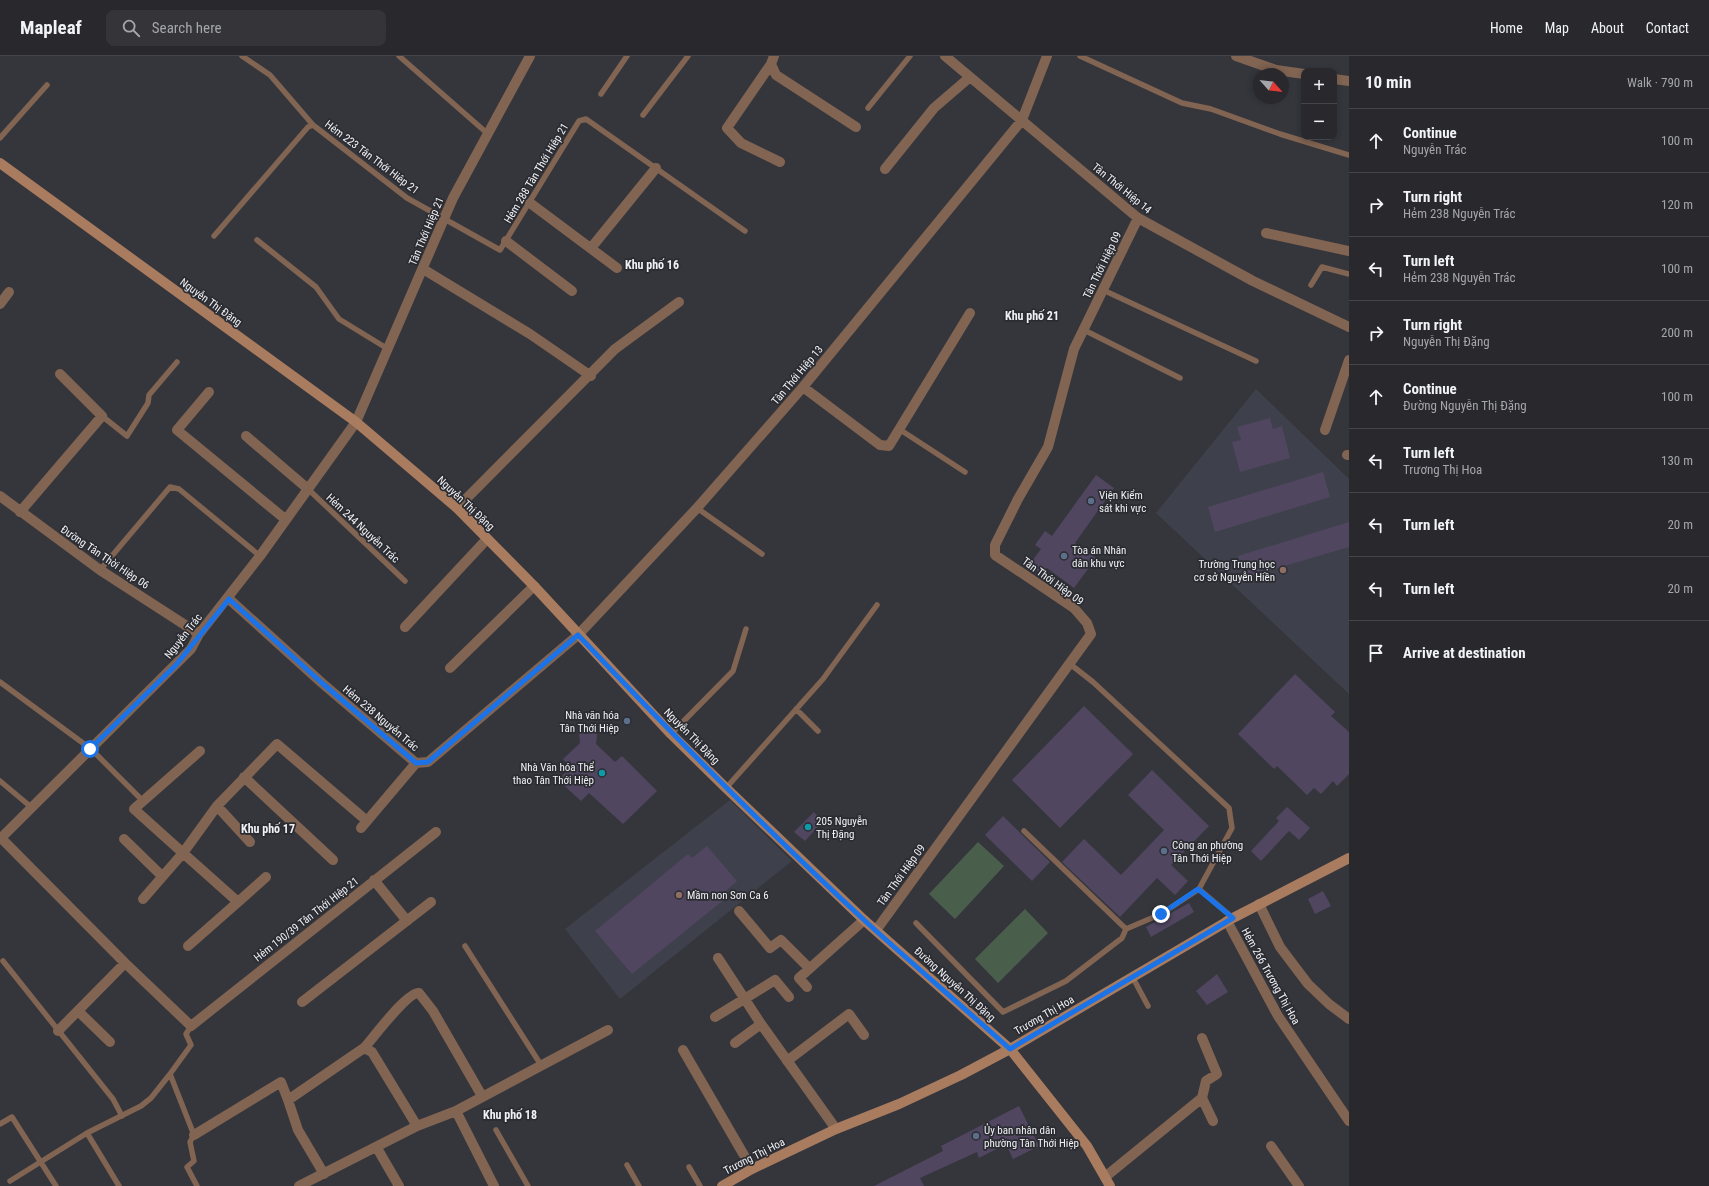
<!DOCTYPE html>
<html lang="en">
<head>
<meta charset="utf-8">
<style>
	:root { --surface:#28282d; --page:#343439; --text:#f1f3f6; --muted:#a5a6aa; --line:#444449 }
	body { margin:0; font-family:"Roboto Condensed",sans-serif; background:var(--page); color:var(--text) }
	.controls { position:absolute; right:12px; top:12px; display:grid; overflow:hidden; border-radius:8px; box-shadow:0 2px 6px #0003 }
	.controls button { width:36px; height:36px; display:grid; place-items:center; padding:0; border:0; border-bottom:1px solid var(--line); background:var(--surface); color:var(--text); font:20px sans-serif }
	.compass { position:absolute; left:1253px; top:12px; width:36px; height:36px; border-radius:50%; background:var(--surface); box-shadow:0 2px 6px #0003; rotate:117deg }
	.stop { position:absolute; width:12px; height:12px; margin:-9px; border:3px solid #1a73e8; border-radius:50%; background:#fff }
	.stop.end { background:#1a73e8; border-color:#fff; box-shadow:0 1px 4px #0008 }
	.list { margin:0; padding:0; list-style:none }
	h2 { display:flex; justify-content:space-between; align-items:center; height:52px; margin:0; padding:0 16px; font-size:17px }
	h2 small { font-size:13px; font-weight:400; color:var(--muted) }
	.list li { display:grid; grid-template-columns:26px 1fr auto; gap:12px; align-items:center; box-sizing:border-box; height:64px; padding:0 16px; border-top:1px solid var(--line) }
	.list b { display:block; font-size:15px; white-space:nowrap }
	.list p { margin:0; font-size:13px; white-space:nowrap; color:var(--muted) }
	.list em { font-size:13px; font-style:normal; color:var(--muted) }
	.icon { flex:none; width:22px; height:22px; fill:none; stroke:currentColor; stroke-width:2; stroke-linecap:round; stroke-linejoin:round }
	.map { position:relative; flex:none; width:1349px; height:1130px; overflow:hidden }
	header { display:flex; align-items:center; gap:24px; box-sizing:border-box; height:56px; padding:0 20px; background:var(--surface); border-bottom:1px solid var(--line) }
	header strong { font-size:19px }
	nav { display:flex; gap:22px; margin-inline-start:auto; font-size:14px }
	.search { width:280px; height:36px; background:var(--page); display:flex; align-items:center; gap:10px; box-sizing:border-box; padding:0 14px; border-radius:8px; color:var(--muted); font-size:15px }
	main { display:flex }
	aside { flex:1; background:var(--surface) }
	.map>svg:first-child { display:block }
	.built { fill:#3e414b }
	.green { fill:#4a5e4c }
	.building { fill:#504660 }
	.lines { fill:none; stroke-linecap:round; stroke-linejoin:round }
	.lane { stroke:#816452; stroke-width:5.5 }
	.street { stroke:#816452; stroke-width:10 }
	.secondary { stroke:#aa7c5f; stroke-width:10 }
	.route { stroke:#1a73e8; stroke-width:5 }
	.service-dot { fill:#5c6f8a; stroke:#2b2c32; stroke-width:1.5 }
	.education-dot { fill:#8d6e63; stroke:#2b2c32; stroke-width:1.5 }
	.culture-dot { fill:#0f9aa8; stroke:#2b2c32; stroke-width:1.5 }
	.labels { text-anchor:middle; stroke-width:3.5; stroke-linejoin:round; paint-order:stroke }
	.street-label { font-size:11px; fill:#f0f1f5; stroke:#2b2c32 }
	.poi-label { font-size:11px; fill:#f0f1f5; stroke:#2b2c32; text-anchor:start }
	.neighbourhood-label { font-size:12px; font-weight:bold; fill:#f0f1f5; stroke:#2b2c32 }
</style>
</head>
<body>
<header>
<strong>Mapleaf</strong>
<div class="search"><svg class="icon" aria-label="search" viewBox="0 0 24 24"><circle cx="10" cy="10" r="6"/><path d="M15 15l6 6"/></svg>Search here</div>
<nav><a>Home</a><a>Map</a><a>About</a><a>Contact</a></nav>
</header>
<main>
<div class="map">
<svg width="1349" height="1130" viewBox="0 0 1349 1130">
	<rect width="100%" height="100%" fill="#35363c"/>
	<path class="built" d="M1256 333 1349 423V638L1156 457Z
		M730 744 792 805 620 943 565 873Z"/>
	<path class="green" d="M978 786 1004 810 955 863 929 838Z
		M1025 853 1048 877 998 927 975 903Z"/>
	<path class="building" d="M1270 362 1273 373 1282 370 1290 402 1240 416 1232 386 1241 384 1237 371Z
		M1323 416 1330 441 1215 476 1208 451Z
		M1096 419 1114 432 1075 487 1096 502 1074 532 1047 512 1043 519 1029 509 1041 493 1035 489 1045 475 1052 480Z
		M1349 466V491L1244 522 1238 500Z
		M1295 618 1335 656 1331 660 1349 676V718L1337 730 1333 725 1321 738 1314 732 1307 739 1277 710 1274 713 1238 678Z
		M1084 650 1133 698 1060 772 1012 724Z
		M585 671H591L596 674 597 680 596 688 615 706 622 700 657 735 623 768 589 737 581 745 558 724 571 711 563 703 580 687 579 677Z
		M1152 714 1209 770 1171 809 1188 825 1175 839 1157 822 1120 861 1062 806 1084 783 1121 819 1164 774 1128 739Z
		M1287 751 1310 772 1299 784 1289 775 1261 805 1251 795 1279 765 1276 762Z
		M814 756 822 766 805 785 794 776Z
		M1003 760 1050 806 1032 825 985 779Z
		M707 790 737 825 722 838 726 842 632 918 595 875 688 798 692 802Z
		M1323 835 1331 850 1315 858 1308 843Z
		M1189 847 1194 856 1151 881 1146 871Z
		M1217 918 1228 936 1207 949 1196 935Z
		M1019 1050 1039 1090 1013 1103 1006 1088 979 1102 977 1096 920 1122 924 1130H874L943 1095 941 1090Z"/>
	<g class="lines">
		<path class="lane" d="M242 0 270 19 313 69
			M399 0 488 78
			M1080 0 1182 47 1211 53 1280 78 1349 99
			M601 38 627 0
			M868 52 910 0
			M643 59 688 0
			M0 82 47 29
			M214 180 308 71 313 69 407 142 500 194 579 65 586 63 745 175
			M257 184 316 231 339 263 388 293
			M1311 229 1322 211 1349 218
			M1103 234 1256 305
			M1084 274 1180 322
			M102 360 127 380 148 347 149 339 177 306
			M899 373 965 416
			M308 433 405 525
			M697 452 762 498
			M100 514 170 431 179 433 260 500
			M1070 608 1093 626 1229 752 1232 772 1199 833 1233 862
			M0 626 91 693 143 745
			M796 653 818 675
			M671 678 733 615 746 573
			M0 725 31 751
			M726 732 823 623 877 549
			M1024 775 1126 873 1161 858 1199 833
			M916 867 1003 956 1066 925 1122 882 1126 873
			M465 890 541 1009
			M3 905 113 1043 122 1060
			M1133 922 1148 950
			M191 970 186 978 191 989 170 1018 194 1079 190 1086 194 1105 187 1111 197 1130
			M0 1068 12 1061 56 1130
			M496 1074 528 1130
			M87 1077 119 1130
			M627 1109 639 1130
			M689 1111 700 1130
			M10 1125 87 1077 141 1050 151 1042 170 1018"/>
		<path class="street" d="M774 0 771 8 727 72 741 87 780 106
			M945 0 1138 162 1253 225 1349 271
			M1236 0 1276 14 1304 18
			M771 8 776 19 856 71
			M1334 23 1349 25
			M885 113 934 52 970 21
			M530 147 617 212
			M1266 177 1349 195
			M506 185 572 235
			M591 192 656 112
			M423 213 530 278 591 320
			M0 248 9 236
			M803 331 880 389 889 390 970 257
			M209 336 177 374 285 463
			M1325 374 1349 304
			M246 380 308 433
			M1347 399H1349
			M0 440 100 514 199 578
			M457 452 615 293 679 246
			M20 456 102 360 60 318
			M229 543 322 627 416 707 428 706 578 579 697 452 803 331 1022 64 1047 0
			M405 571 487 483
			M450 612 534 530
			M244 721 333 804
			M217 750 250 786
			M361 772 416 707
			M1 782 125 907 191 970 436 776
			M0 783 191 593 199 578 260 500 356 366 453 142 530 0
			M124 783 162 820
			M374 824 407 865
			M143 843 183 797 134 753 200 695
			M238 846 266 821
			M1259 848 1280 891 1308 928 1329 948 1349 963
			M739 855 770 892 781 884 809 912
			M1227 865 1278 960 1349 1065
			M877 873 1091 578 1087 567 1074 552 995 499V489L1018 443 1048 391 1074 293 1138 162
			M188 890 238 846 183 797 217 750 277 688 367 765
			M718 902 761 968
			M807 931 799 922 864 864
			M302 946 431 846
			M78 955 110 986
			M715 961 775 924 789 941
			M58 975 125 907
			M735 987 761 968 836 1073
			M364 992C374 981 407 936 419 937L433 955 482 1040
			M683 994 752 1113
			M787 1005 849 958 864 979
			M1202 1042 1206 1025 1217 1018 1202 982
			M288 1044 298 1074 324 1118
			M456 1055 494 1130
			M194 1079 281 1026 288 1044 364 992 372 996 417 1070
			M1271 1090 1299 1130
			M377 1092 399 1130
			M1105 1121 1202 1042 1213 1065
			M299 1130 417 1070 456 1055 608 974"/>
		<path class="secondary" d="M0 107 356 366 457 452 534 530 671 678 726 732 864 864 1010 993 1087 1090 1110 1130
			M722 1130 752 1113 836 1073 899 1048 961 1019 1010 993 1233 862 1349 802"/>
	</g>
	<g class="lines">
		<path class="route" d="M90 693 176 609 229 543 322 627 416 707 428 706 578 579C670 676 764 772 863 863 911 907 961 949 1010 993L1233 862 1198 833 1161 858"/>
	</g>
	<g class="service-dot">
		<circle cx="1091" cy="445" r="4"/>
		<circle cx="1064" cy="500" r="4"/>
		<circle cx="627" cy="665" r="4"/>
		<circle cx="1164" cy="795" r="4"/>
		<circle cx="976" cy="1080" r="4"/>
	</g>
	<g class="education-dot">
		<circle cx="1283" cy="514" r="4"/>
		<circle cx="679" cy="839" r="4"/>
	</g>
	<g class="culture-dot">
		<circle cx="602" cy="717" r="4"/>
		<circle cx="808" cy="771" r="4"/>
	</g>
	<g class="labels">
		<g class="street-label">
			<text transform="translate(372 101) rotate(37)" y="4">Hẻm 223 Tân Thới Hiêp 21</text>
			<text transform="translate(536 117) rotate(-59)" y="4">Hẻm 288 Tân Thới Hiêp 21</text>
			<text transform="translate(1122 132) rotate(39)" y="4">Tân Thới Hiệp 14</text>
			<text transform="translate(426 175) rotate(-67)" y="4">Tân Thới Hiệp 21</text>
			<text transform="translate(1102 209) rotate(-64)" y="4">Tân Thới Hiệp 09</text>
			<text transform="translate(211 246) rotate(36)" y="4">Nguyễn Thị Đặng</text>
			<text transform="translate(797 319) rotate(-50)" y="4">Tân Thới Hiệp 13</text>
			<text transform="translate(466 447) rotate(43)" y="4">Nguyễn Thị Đặng</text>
			<text transform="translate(363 472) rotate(43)" y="4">Hẻm 244 Nguyễn Trác</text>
			<text transform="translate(105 501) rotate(34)" y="4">Đường Tân Thời Hiệp 06</text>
			<text transform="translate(1053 525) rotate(36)" y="4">Tân Thới Hiệp 09</text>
			<text transform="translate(183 580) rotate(-52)" y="4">Nguyễn Trác</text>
			<text transform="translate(381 662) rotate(40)" y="4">Hẻm 238 Nguyễn Trác</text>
			<text transform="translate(692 680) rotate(45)" y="4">Nguyễn Thị Đặng</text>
			<text transform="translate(901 819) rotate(-54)" y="4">Tân Thới Hiệp 09</text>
			<text transform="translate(306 863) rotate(-38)" y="4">Hẻm 190/39 Tân Thới Hiệp 21</text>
			<text transform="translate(1271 920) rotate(61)" y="4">Hẻm 266 Trương Thị Hoa</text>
			<text transform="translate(955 928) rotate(42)" y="4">Đường Nguyễn Thị Đặng</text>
			<text transform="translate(1044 959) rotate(-30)" y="4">Trương Thị Hoa</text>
			<text transform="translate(754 1100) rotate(-27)" y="4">Trương Thị Hoa</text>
		</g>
		<g class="poi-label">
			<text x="1099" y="443">Viện Kiểm<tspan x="1099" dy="13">sát khi vực</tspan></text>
			<text x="1072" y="498">Tòa án Nhân<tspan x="1072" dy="13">dân khu vực</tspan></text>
			<text x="1275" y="512" text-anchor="end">Trường Trung học<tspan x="1275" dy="13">cơ sở Nguyễn Hiền</tspan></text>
			<text x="619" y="663" text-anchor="end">Nhà văn hóa<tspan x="619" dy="13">Tân Thới Hiệp</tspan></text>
			<text x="594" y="715" text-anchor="end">Nhà Văn hóa Thể<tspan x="594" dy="13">thao Tân Thới Hiệp</tspan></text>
			<text x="816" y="769">205 Nguyễn<tspan x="816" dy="13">Thị Đặng</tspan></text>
			<text x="1172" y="793">Công an phường<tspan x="1172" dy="13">Tân Thới Hiệp</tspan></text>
			<text x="687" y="843">Mầm non Sơn Ca 6</text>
			<text x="984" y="1078">Ủy ban nhân dân<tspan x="984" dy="13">phường Tân Thới Hiệp</tspan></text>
		</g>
		<g class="neighbourhood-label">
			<text x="652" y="213">Khu phố 16</text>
			<text x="1032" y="264">Khu phố 21</text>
			<text x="268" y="777">Khu phố 17</text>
			<text x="510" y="1063">Khu phố 18</text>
		</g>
	</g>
</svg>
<div class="controls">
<button>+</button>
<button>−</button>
</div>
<svg class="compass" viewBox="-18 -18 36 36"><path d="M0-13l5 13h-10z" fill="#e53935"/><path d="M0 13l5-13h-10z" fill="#a5a6aa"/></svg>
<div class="stop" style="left:90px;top:693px"></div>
<div class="stop end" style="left:1161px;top:858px"></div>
</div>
<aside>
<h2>10 min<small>Walk · 790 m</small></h2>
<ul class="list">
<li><svg class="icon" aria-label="ahead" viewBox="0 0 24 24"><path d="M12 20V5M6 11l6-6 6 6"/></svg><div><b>Continue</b><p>Nguyễn Trác</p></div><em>100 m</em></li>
<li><svg class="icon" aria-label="right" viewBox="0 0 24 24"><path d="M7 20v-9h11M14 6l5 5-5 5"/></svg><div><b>Turn right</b><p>Hẻm 238 Nguyễn Trác</p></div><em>120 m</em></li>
<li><svg class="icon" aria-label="left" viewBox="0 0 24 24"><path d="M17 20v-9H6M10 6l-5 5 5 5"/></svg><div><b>Turn left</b><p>Hẻm 238 Nguyễn Trác</p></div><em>100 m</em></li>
<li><svg class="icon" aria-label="right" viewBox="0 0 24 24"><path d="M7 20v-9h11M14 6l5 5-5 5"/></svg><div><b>Turn right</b><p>Nguyễn Thị Đặng</p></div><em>200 m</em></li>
<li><svg class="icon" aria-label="ahead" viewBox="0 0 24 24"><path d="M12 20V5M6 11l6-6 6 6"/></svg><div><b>Continue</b><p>Đường Nguyễn Thị Đặng</p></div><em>100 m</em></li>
<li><svg class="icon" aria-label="left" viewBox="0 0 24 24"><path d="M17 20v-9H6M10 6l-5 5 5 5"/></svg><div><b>Turn left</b><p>Trương Thị Hoa</p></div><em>130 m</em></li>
<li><svg class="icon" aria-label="left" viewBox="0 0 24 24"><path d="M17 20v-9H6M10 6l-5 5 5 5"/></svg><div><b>Turn left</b></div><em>20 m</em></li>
<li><svg class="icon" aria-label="left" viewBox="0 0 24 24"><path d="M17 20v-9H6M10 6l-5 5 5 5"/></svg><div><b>Turn left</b></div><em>20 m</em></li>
<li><svg class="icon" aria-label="arrive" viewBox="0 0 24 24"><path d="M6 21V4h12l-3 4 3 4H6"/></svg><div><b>Arrive at destination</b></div></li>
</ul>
</aside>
</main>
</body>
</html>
